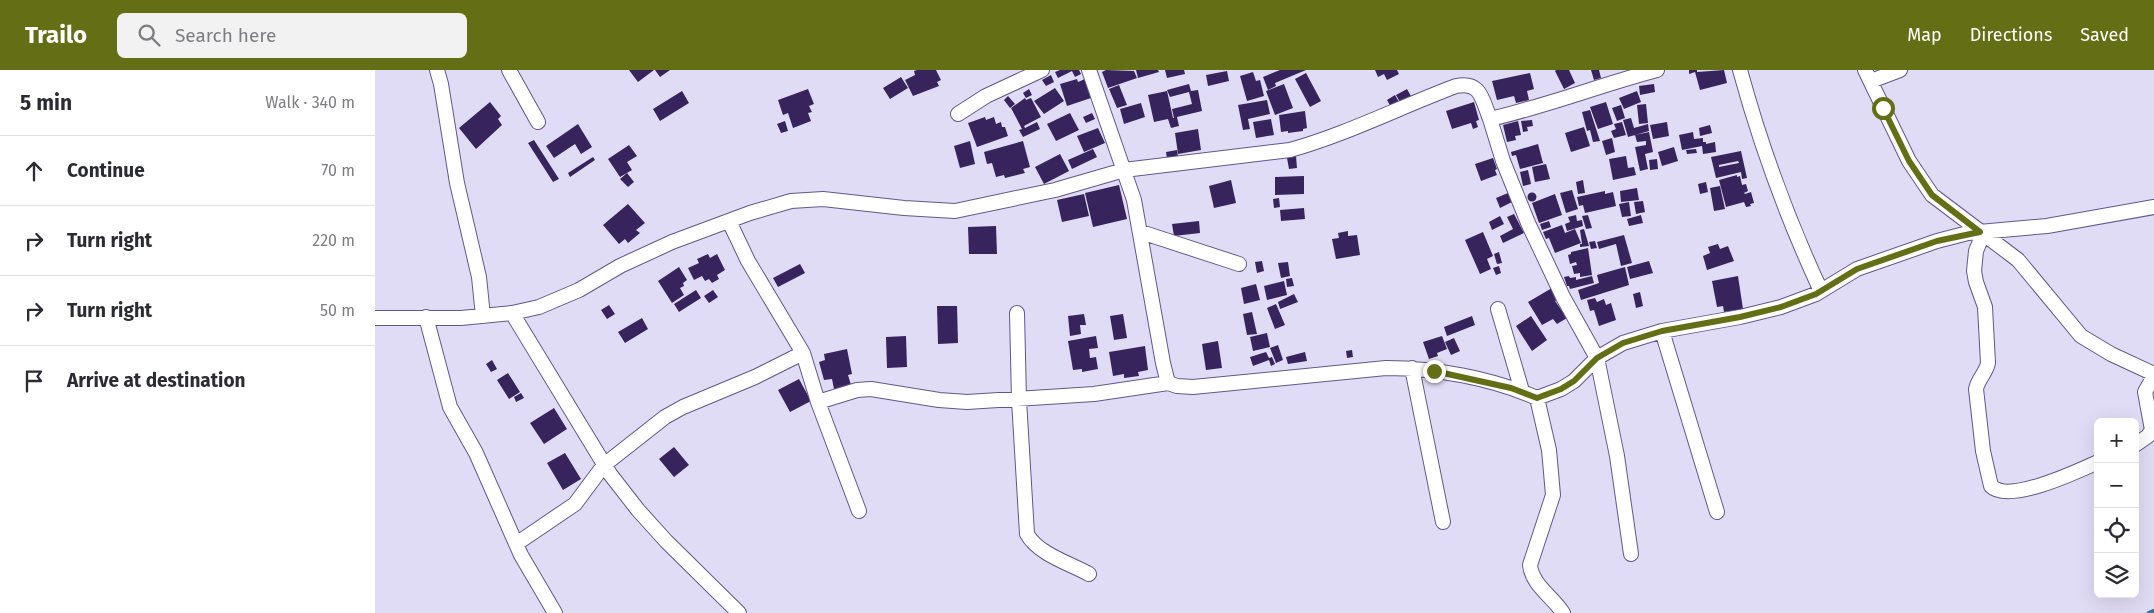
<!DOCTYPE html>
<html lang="en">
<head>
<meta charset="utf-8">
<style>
	:root { --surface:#fff; --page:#f2f2f3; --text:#2b2b33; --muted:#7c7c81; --line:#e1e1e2; --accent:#646e15 }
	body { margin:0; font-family:"Fira Sans",sans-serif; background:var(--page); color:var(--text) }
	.controls { position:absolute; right:15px; bottom:15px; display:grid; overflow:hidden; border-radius:8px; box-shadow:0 5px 20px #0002 }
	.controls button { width:45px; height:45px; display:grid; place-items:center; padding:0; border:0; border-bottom:1px solid var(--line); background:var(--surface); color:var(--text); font:25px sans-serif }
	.stop { position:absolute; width:15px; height:15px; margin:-11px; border:4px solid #646e15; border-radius:50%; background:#fff }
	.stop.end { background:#646e15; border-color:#fff; box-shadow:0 1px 5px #0008 }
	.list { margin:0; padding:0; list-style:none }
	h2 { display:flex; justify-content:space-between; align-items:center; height:65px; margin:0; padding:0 20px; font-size:21px }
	h2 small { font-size:16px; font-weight:400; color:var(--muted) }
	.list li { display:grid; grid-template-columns:32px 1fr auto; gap:15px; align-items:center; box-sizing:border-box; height:70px; padding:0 20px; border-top:1px solid var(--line) }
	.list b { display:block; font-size:19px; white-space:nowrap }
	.list em { font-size:16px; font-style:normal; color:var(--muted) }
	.icon { flex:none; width:28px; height:28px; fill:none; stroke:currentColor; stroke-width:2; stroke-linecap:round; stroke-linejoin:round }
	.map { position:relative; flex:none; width:1779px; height:543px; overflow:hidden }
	header { display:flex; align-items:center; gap:30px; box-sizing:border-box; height:70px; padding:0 25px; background:var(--accent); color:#fff }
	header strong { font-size:24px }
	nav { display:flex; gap:28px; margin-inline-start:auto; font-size:18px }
	.search { width:350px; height:45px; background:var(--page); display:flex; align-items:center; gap:12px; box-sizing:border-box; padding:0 18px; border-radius:8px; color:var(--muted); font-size:19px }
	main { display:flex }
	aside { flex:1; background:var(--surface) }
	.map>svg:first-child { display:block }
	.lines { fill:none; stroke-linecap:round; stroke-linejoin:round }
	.stream { stroke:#417295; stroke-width:4.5 }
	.building { fill:#37245c; fill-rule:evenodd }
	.street-casing { stroke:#64568c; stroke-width:16 }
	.street { stroke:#fff; stroke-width:14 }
	.route { stroke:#646e15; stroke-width:6 }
</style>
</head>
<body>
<header>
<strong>Trailo</strong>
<div class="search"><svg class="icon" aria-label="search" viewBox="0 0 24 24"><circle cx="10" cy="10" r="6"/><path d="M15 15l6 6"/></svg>Search here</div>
<nav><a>Map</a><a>Directions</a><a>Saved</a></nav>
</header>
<main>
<aside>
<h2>5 min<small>Walk · 340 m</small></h2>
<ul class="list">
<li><svg class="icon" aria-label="ahead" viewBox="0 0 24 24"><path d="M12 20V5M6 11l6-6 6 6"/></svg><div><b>Continue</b></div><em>70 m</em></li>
<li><svg class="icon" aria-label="right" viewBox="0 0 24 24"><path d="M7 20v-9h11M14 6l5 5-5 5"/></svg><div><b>Turn right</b></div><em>220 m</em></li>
<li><svg class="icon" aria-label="right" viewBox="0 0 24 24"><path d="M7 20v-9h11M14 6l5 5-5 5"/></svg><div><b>Turn right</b></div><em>50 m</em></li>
<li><svg class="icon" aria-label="arrive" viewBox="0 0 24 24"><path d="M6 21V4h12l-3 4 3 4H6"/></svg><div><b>Arrive at destination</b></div></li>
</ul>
</aside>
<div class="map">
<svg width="1779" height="543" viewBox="0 0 1779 543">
	<rect width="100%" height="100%" fill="#e1dcf5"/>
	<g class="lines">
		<path class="stream" d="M1774 543 1779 541"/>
	</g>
	<path class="building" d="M254 0H279L263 12Z
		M280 0H295L285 7Z
		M542 0H561L566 10 562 12 564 16 538 26 530 10 540 5 539 1Z
		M685 0H704L706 4 700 7 697 1 683 8 680 2Z
		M731 0 759 1 762 8 733 18 727 2Z
		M761 0H783L784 2 763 8Z
		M790 0H809L810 4 792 8Z
		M905 0H931L900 13 901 16 893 20 888 7Z
		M1000 0H1022L1024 4 1012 10 1009 4 1003 7Z
		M1181 0H1194L1200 13 1189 19 1180 1Z
		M1216 0H1224L1226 8 1219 10Z
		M1314 0H1322V2L1349 0 1352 13 1325 20 1320 2 1314 4Z
		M852 1 854 11 833 16 831 5Z
		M878 2 881 11 885 10 889 26 872 31 865 6Z
		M931 3 946 31 935 37 920 9Z
		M1155 3 1159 19 1152 21 1154 30 1141 33 1139 26 1122 30 1117 11Z
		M676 5 679 12 671 16 667 10Z
		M526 7 533 18 515 29 508 18Z
		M702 9 703 12 710 9 716 28 692 36 685 14Z
		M814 14 816 21 823 20 827 41 802 47 804 56 796 58 793 49 779 52 773 25 792 21 798 48H799L797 39 817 34 814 22 795 27 792 20Z
		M909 14 918 38 900 45 891 21Z
		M1279 14 1280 22 1265 25 1264 16Z
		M744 15 752 35 742 38 734 19Z
		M680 18 689 31 669 44 659 31Z
		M433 19 439 34 434 36 437 42 433 43 436 51 418 58 413 43 408 45 403 30Z
		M654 19 657 25 651 28 648 23Z
		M1032 19 1037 28 1026 34 1021 25Z
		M307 21 314 33 285 51 278 39Z
		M1262 21 1266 32 1249 39 1244 28Z
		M1020 25 1025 34 1017 39 1012 30Z
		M633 26 640 34 635 38 629 30Z
		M650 28 651 30 656 28 666 47 649 56 650 58 662 52 665 59 648 67 644 60 647 59 636 38Z
		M892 30 895 44 873 49 875 59 868 60 863 35Z
		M115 32 126 46 123 49 127 55 101 79 84 58Z
		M1099 32 1104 50 1101 51 1103 57 1098 59 1096 53 1077 59 1071 41Z
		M1231 32 1238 54 1223 59 1215 37Z
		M766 33 770 47 749 54 745 39Z
		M1271 34 1273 53 1264 54 1262 35Z
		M1246 35 1250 48 1242 51 1237 38Z
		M1215 40 1225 71 1218 72 1215 60 1212 61 1207 42Z
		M930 41 932 58 928 59V61L913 63V61L906 62 904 45Z
		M695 43 704 60 681 71 672 54Z
		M717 43 720 49 711 53 708 47Z
		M610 47 611 50 619 47 621 54 626 52 627 57H630L633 66 602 77 593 53Z
		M1256 48 1259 58 1273 54 1274 61 1253 67 1248 50Z
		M896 49 899 65 881 68 878 52Z
		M1157 50 1158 56 1152 57 1153 61 1148 62 1146 51Z
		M410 51 413 61 406 63 402 54Z
		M1143 51 1146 65 1140 66 1141 70 1132 72 1128 55Z
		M1247 52 1251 65 1239 68 1236 61 1241 59 1239 54Z
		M1292 52 1294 66 1278 69 1275 55Z
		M203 54 217 77 206 84 200 74 179 88 171 76Z
		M1335 55 1337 63 1325 66 1324 58Z
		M1209 57 1215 76 1196 82 1190 63Z
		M723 58 730 73 709 82 702 66Z
		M823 59 826 80 803 84 800 63Z
		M1274 62 1278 82 1270 84 1273 99 1265 101 1260 77 1271 75V71L1262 72 1260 65Z
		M1318 62 1319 69 1328 68V72H1331V74L1340 72 1341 82 1328 84 1327 76 1307 80 1304 65Z
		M1237 68 1240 82 1231 85 1227 71Z
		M159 70 184 109 178 112 153 73Z
		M595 71 600 94 585 98 579 76Z
		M648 71 655 97 648 99 650 103 630 108 629 105 621 107 617 93 612 94 609 82Z
		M1163 74 1168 93 1145 99 1141 85 1137 86 1136 82Z
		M254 75 262 86 252 92 257 100 245 107 233 89Z
		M1299 77 1303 91 1287 96 1283 82Z
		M718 79 722 87 697 99 693 90Z
		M1321 79 1322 83 1312 84 1311 80Z
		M802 80 803 87 792 89 791 82Z
		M1366 81 1372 108 1367 109 1366 102 1341 108 1336 87ZM1363 91 1364 93 1344 97V95Z
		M685 84 694 101 669 114 660 97Z
		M921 86 922 98 914 99 912 88Z
		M1251 86 1253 98 1259 97 1261 105 1238 110 1234 89Z
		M218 87 220 90 195 107 193 103Z
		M1118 88 1122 99 1120 100 1122 105 1106 111 1100 94Z
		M1282 89 1283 99 1275 100 1274 90Z
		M1171 94 1175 109 1160 112 1157 97Z
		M1153 100 1156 114 1148 116 1145 102Z
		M252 103 259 112 253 117 245 109Z
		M1362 105V107L1365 106 1367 115 1371 114 1373 121 1369 123 1370 124 1376 122 1379 133 1375 134 1376 136 1371 137 1369 132 1351 137 1344 110Z
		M929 106V124L900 125V107Z
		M856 110 861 133 839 138 834 116Z
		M1208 110 1210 123 1203 124 1201 112Z
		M1331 112 1333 122 1325 124 1323 114Z
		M744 115 752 149 718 157 710 123Z
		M1345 116 1350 139 1339 141 1335 118Z
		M1262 118 1264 130 1246 132 1245 121Z
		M1197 120 1203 139 1191 143 1185 123Z
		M1230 121V124L1238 122 1241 136 1210 143 1208 135 1204 136 1202 127Z
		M1152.5 127a4.5 4.5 0 1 1 9 0a4.5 4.5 0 1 1-9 0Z
		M1133 123 1137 132 1125 138 1121 128Z
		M709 124 714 146 687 152 682 130Z
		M1180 124 1187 145 1164 153 1157 133Z
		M904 128 905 137 899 138 898 129Z
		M1268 131 1270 142 1261 144 1259 132Z
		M1254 132 1256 146 1247 147 1244 134Z
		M253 134 270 153 261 160 265 163 253 173 250 169 244 174 228 155Z
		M929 138 930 149 906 151 905 140Z
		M1139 144 1149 163 1128 173 1125 166 1138 159 1132 147Z
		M1201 145 1202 151 1207 150 1208 156 1192 161 1190 154 1195 152 1193 147Z
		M1213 145 1217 158 1211 159 1207 146Z
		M1266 145 1268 153 1254 156 1252 149Z
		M1125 146 1129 154 1117 160 1114 152Z
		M824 151 825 163 799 166 797 154Z
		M1174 151 1176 157 1167 160 1165 154Z
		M1187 155 1190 163 1200 159 1206 173 1180 183 1174 168 1171 169 1168 162Z
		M621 156 622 184H594L593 157Z
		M1209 159 1214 176 1205 177V174H1207L1205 160Z
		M973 161V166L982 165 985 185 961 189 957 169 964 168 963 163Z
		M1108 162 1118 186 1112 189 1116 199 1105 204 1090 170Z
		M1249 165 1257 193 1246 196 1241 174 1224 179 1222 172Z
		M1220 171 1222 178 1216 179 1214 172Z
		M1343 174 1345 179 1353 176 1359 191 1332 200 1328 186 1335 183 1333 177Z
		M1213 178 1217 205 1205 207V203L1199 204 1197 196 1202 195 1201 192 1195 194 1193 185 1196 184V182Z
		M1124 182 1127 193 1122 194 1119 184Z
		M333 184 335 188 342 184 350 200 342 205 344 209 337 213 334 209 330 211 327 206 319 210 313 198 324 193 322 189Z
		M887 191 889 201 882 203 880 192Z
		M1274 191 1278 203 1255 209 1252 197Z
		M913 192 915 206 906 208 903 193Z
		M425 194 430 203 403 217 398 208Z
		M1124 196 1126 203 1121 205 1118 198Z
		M304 197 312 210 308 213 309 216 305 218 309 225 297 233 283 211Z
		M1250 197 1254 215 1206 230 1203 220 1224 213 1222 205Z
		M1194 206 1195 208 1201 207V210L1217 206 1219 213 1195 219 1194 216H1192L1189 207Z
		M1363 206 1368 239 1349 242 1348 236 1342 237 1337 211Z
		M917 208 919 216 912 217 911 209Z
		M909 211 912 225 892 230 889 216Z
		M881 214 885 230 869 234 866 218Z
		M1177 218 1184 229 1180 231 1192 248 1182 254 1178 249 1167 255 1153 232Z
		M321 220 326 228 304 242 299 234Z
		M338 220 343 227 334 233 329 226Z
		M1265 222 1268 236 1261 238 1258 224Z
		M919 224 923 232 905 239 903 232Z
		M1220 228 1222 232 1229 229 1231 235 1236 233 1241 250 1224 256 1219 240 1215 241 1212 230Z
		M901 234 910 255 900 259 892 238Z
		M234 235 240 244 232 249 226 240Z
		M562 236H582L583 273 563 274Z
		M877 242 882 264 872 265 868 244Z
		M709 244 711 255H705L706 264 695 266 693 246Z
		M748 244 752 268 739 270 735 246Z
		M1097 246 1100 255 1072 266 1069 257Z
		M1156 246 1172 270 1157 281 1141 256Z
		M267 248 273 259 250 273 243 262Z
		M892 263 895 277 878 281 875 267Z
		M531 266 532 297 512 298 511 267Z
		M721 266 723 278 714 279 715 288 721 287 723 299 707 302V299L698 300 693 271Z
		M1067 266 1072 279 1062 283 1063 286 1054 289 1048 272Z
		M1079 268 1085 281 1076 285 1070 272Z
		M843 271 847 298 831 300 827 274Z
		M903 275 908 290 901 293 895 278Z
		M770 276 773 300 763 302 764 306 749 308V304L738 306 734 282Z
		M472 279 477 304 473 305 476 315 459 319 457 309 449 310 444 292 450 290 449 284Z
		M977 280 978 287 972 288 971 281Z
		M891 282 894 288 897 287 900 294 896 296 894 290 878 296 875 287Z
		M930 282 932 291 913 294 911 287Z
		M117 290 122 299 116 302 111 294Z
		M133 303 145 322 134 329 122 310Z
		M424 309 436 331 415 342 403 320Z
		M146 323 149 328 141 332 139 327Z
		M179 338 192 359 169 374 155 353Z
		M299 377 314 395 299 407 284 389Z
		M190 383 206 409 188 420 172 393Z"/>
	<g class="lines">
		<g class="street-casing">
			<path id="street" d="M62 0 66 14 82 113 104 207 108 246
				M134 0 163 52
				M714 0 759 130 788 293 793 313 802 316 818 317 1011 298C1061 298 1116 308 1162 328L1186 319 1199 311 1222 288 1248 273 1287 261 1365 247 1406 237 1441 224 1482 199 1562 171 1593 163 1672 156 1779 137
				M1365 0C1386 77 1412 148 1446 221
				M1490 0 1534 91 1557 125 1643 190 1706 266 1736 284 1779 304
				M1496 11 1525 0
				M583 44 611 26 667 0
				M1115 49 1128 91 1153 153 1188 227 1222 288 1242 386 1256 484
				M354 151 373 191 428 283 443 332 484 441
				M766 162 864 194
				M1608 164 1601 181 1599 201 1601 212 1610 237 1613 293C1611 303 1603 309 1601 319L1608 381 1616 416C1634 434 1703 401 1723 392
				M1123 239 1147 321
				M137 243 235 404 263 440 291 471 364 543
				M642 243 644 330 652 464C663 484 694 493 714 504
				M51 247 75 337 101 383 146 485 180 543
				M0 248H86L137 243 164 237 204 220 245 196 297 172 375 143 416 131 448 129 529 138 580 141 680 120 749 100 915 80C972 64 1025 37 1081 16 1106 11 1107 29 1115 49 1172 36 1225 15 1282 0
				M1287 261 1342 442
				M1037 298 1068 452
				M1162 328 1174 380 1178 425 1155 495C1157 515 1178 527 1188 543
				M443 332 482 320 496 319 564 330 592 332 719 324 793 313
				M1760 375 1773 366 1777 360 1770 322 1779 306
				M141 474 200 434 229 395 290 347 308 337 380 307 428 283"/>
		</g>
		<use href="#street" class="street"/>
	</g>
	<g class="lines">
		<path class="route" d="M1059 301 1136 318 1162 328 1186 319 1199 311 1222 288 1248 273 1287 261 1365 247 1406 237 1441 224 1482 199 1562 171 1605 162 1557 125 1534 91 1508 38"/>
	</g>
</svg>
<div class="controls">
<button>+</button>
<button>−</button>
<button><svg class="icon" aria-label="locate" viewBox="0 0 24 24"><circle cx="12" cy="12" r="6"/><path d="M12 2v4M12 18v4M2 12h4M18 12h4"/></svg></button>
<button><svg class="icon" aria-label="layers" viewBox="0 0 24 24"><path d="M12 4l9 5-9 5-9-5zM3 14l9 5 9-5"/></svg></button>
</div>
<div class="stop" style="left:1508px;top:38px"></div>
<div class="stop end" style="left:1059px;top:301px"></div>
</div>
</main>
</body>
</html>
